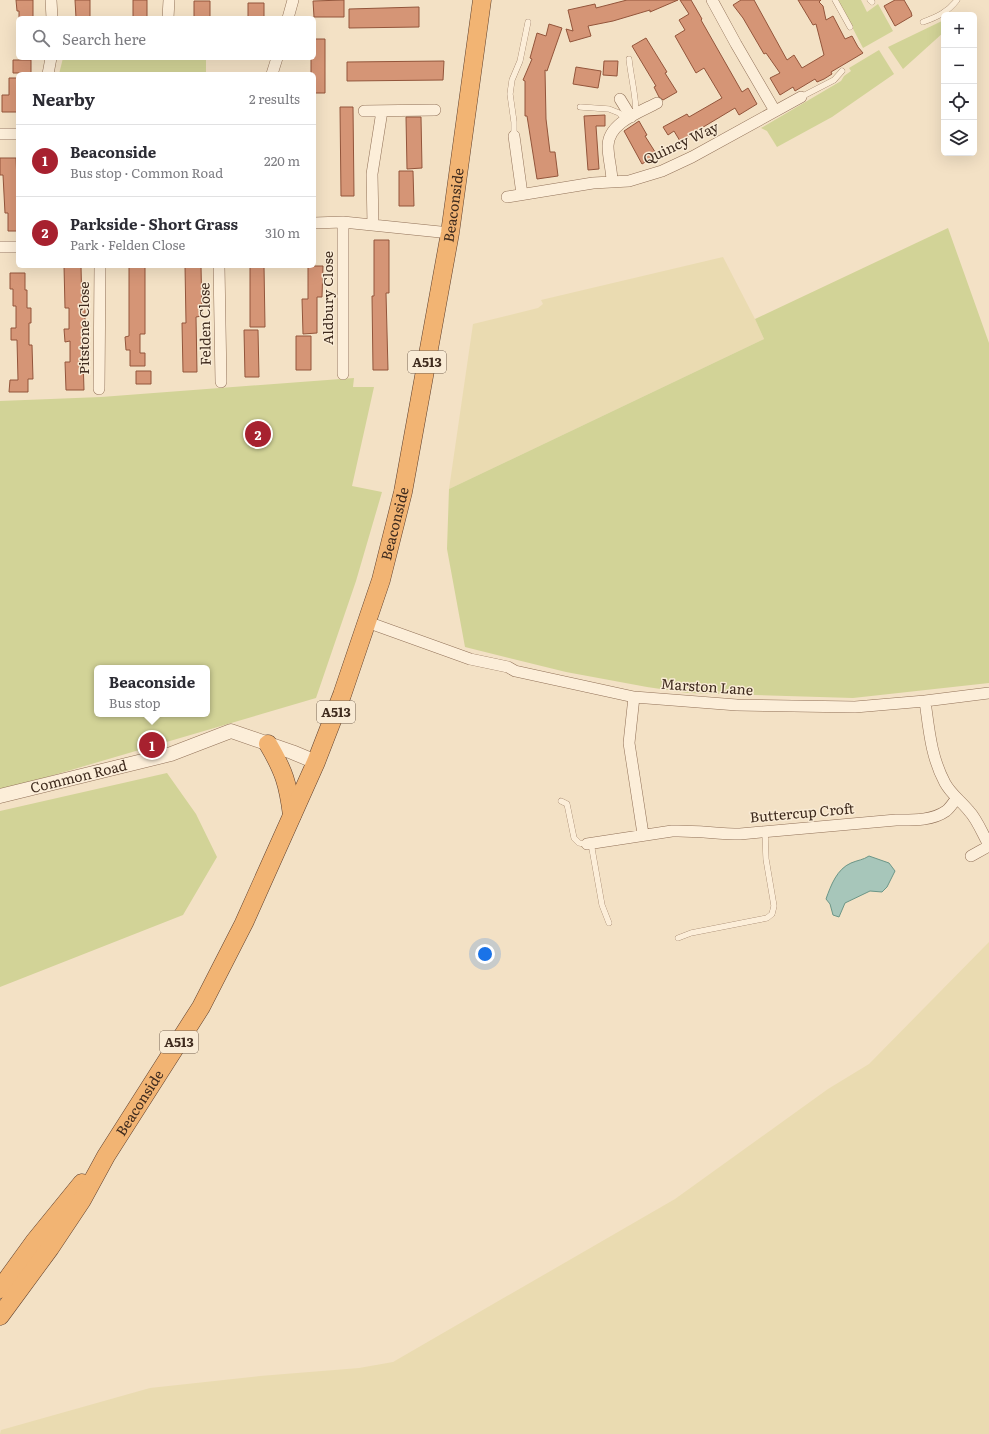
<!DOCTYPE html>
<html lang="en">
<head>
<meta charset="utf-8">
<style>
	:root { --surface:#fff; --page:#f7f7f7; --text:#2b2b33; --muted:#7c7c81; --line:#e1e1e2; --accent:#a7212f }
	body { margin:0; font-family:Literata,serif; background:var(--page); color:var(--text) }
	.controls { position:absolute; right:12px; top:12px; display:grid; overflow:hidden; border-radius:6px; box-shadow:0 4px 16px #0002 }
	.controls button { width:36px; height:36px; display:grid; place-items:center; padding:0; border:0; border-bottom:1px solid var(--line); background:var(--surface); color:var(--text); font:20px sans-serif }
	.you { position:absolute; left:485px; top:954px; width:14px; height:14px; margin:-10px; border:3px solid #fff; border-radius:50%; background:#1a73e8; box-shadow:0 0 0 6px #1a73e833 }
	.badge { display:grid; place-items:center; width:26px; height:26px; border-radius:50%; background:var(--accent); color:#fff; font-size:13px; font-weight:700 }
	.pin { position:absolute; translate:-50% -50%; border:2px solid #fff; box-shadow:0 1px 4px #0006 }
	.popup { position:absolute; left:94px; top:665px; width:116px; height:52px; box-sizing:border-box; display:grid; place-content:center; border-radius:6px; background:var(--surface); filter:drop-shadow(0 1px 3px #0005); font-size:13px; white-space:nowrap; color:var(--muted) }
	.popup b { font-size:15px; color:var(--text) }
	.popup::after { content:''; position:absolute; left:50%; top:100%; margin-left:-8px; border:8px solid transparent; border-top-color:var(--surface) }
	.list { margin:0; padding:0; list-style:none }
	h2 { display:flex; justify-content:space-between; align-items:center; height:52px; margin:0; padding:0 16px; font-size:17px }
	h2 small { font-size:13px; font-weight:400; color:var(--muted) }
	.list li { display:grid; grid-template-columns:26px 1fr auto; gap:12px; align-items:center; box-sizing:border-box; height:72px; padding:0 16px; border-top:1px solid var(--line) }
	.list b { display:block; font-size:15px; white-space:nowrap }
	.list p { margin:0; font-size:13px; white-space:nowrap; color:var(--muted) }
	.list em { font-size:13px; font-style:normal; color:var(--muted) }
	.icon { flex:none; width:22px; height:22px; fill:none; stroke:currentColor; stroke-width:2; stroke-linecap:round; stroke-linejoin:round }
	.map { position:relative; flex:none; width:989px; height:1434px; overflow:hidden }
	.search { position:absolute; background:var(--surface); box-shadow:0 4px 16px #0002; left:16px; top:16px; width:300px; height:44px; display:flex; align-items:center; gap:10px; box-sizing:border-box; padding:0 14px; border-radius:6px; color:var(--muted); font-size:15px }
	.panel { position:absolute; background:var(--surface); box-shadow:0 4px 16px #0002; left:16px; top:72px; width:300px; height:196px; border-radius:6px }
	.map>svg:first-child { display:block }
	.farmland { fill:#eadbb1 }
	.green { fill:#d2d397; fill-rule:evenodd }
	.water { fill:#a7c6ba; stroke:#6c9687 }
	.building { fill:#d59576; stroke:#93553b }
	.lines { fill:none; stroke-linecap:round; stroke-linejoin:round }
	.service-casing { stroke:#917158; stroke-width:6 }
	.minor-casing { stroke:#917158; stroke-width:12 }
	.tertiary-casing { stroke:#917158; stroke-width:15 }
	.trunk-casing { stroke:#5e3f2d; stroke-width:19 }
	.service { stroke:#fceed9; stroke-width:5.5 }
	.minor { stroke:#fceed9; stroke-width:11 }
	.tertiary { stroke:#fceed9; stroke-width:14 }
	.trunk { stroke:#f2b473; stroke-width:18 }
	.labels { text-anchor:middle; stroke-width:3; stroke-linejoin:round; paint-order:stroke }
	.shield { fill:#f9ebd5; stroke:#776555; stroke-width:1 }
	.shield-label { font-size:13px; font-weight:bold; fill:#3f2b1e }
	.street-label { font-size:14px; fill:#3f2b1e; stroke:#f9ebd5 }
</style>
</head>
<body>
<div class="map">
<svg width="989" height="1434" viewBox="0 0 989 1434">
	<rect width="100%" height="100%" fill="#f3e1c5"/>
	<path class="farmland" d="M723 257 755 319 764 339 449 489 473 324 538 308 543 304 541 300Z
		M989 942V1434H0L1 1430 150 1388 260 1376 359 1368 393 1362 675 1199 828 1089 869 1064Z"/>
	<path class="green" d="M838 0H861L867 12 878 4 893 31 863 48Z
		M944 20V32L903 69 888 47Z
		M879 50 894 74 832 117 777 147 767 131 761 128 841 81 844 76 851 71 849 68Z
		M63 58H206V74H59Z
		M948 228 989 343V683L853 698 688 693 647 687 566 672 465 647 447 549 449 489 764 339 755 319Z
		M354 378 353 387H374L352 486 382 492 356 581 316 698 20 785 0 789V401L101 397ZM97 668H207V714H97Z
		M167 773 196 814 217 857 183 915 0 987V811Z"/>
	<path class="water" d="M869 856 889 863 895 871 887 887 882 892 870 891 845 903 839 917 833 915 830 904 826 899C831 885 837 869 851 863 858 860 863 860 869 856Z"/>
	<path class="building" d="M16 0H33V18H19V11H17Z
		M75 0H90V18H76Z
		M133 0H147V18H133Z
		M344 0V17H314L313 1Z
		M627 0H678L650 12V10L613 21 588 26 591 36 570 42 566 29 573 31 568 10 595 4 596 8Z
		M680 0H691L702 19 701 20 742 92 748 88 757 104 739 115 735 108 680 141 674 131 668 135 663 127 687 114 689 117 722 98 704 68 696 73 675 36 685 30 679 20 689 14Z
		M741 0H754L787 60 794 55 802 68 824 55 816 24 813 25 798 0H821L819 2 823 6 826 20 833 16 845 39 852 36 858 47 863 53 831 72 832 74 824 79 817 82 815 79 795 91 793 87 780 95 770 78 780 73 766 53 764 54 743 18 733 5Z
		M895 0H904L911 12 912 16 895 26 884 6Z
		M194 1H210V18H194Z
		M248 3H264V18H248Z
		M419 7V27L349 28V9Z
		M549 24 562 28 547 71 545 70 546 119 550 152H555L558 176 537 179 527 116H525V81L523 80 532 59 530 58 537 33 546 36Z
		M646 38 667 72 665 73 677 92 663 100 659 97 654 87 656 86 632 46Z
		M314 39H325V93H314V74H311V58H314Z
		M13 60H31V73H13Z
		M444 61 443 80 347 81V62Z
		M604 61H618L617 76 603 75Z
		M576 67 601 71 598 88 573 84Z
		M9 78H18V112H2V95H9Z
		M340 107H353L354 196H341Z
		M605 115V126H596L599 169 588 170 584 116Z
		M406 117H421L422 168 407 169Z
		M639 121 647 135 645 136 657 155 642 164 624 131Z
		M0 158H16L17 181H18V231H8V213H5L3 175H0Z
		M399 171H413L414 206H399Z
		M374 240H389V293H386L388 370H373L372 296H374Z
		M64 266H81L82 309H85V324H82V344H88V359H83L84 390H66L65 362H70V341L65 342 64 329H69V308H65Z
		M129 266H145V334H140V353H145V366H130V350H126L125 337 129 336Z
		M185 266H201L202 316 196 317 197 372H183L182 323H186Z
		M250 266H264L265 327H250Z
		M308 266H323L322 297H317V333L303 334 302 299H308Z
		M10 273H25V290H27V308H31V323H29V345H32L33 379H28V392H9L10 380H18L17 340H11V328H16V306H13V289H10Z
		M244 330H258L259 377H245Z
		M296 336H311V370H296Z
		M136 371H151V384H136Z"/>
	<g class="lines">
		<g class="service-casing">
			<path id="service" d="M835 0 850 27
				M870 0 872 2
				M923 22C937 17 948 12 957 0
				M629 59C631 78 636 95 636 114
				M801 97 834 80 842 71
				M580 107 609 109 619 113 626 120
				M514 136V122L510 94 512 80 520 61 528 22
				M561 801 567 804 574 838 579 843 587 844
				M591 843 602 905 609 923
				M678 938 691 933 767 918 772 914 774 906 766 859 765 831"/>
		</g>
		<g class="minor-casing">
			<path id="minor" d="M51 0 52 18
				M712 0 736 44 775 111
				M168 18 169 0
				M288 18 293 0
				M48 74 51 58
				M272 74 277 58
				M620 99 631 117
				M364 111 435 110
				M0 134H18
				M514 136 522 194
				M612 182C612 170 608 158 608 146 608 123 640 112 657 103
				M507 197 593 183 629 181 662 171 692 157 801 97
				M314 223 343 222 450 233
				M373 225 372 174 382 111
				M0 247H18
				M219 266 221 382
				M343 374V222
				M99 389 100 266
				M367 622 470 659 508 667 515 671 634 697 737 705 855 707 925 701 989 693
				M634 697 629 743 643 834
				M925 701C929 730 931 757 945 783 951 794 961 801 969 811 977 819 983 835 989 845
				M587 844 672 831C695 830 717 834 740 834L896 820C912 820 932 821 946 811 950 808 953 803 956 799
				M971 856 989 846"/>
		</g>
		<g class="tertiary-casing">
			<g id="tertiary">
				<path id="s1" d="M0 796 171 754 231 731 292 752 316 762"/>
			</g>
		</g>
		<g class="trunk-casing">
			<g id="trunk">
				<path d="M268 744C284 771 288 784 292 815"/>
				<path d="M0 1289 34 1242 82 1183"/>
				<path id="s2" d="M0 1316 50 1248 82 1200 106 1156 201 1007 244 923 316 762 342 695 381 580 403 492 450 233 482 0"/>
			</g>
		</g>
		<use href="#service" class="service"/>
		<use href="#minor" class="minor"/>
		<use href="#tertiary" class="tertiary"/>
		<use href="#trunk" class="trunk"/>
	</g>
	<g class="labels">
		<g class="shield">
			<rect x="408" y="351" width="38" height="22" rx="3"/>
			<rect x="317" y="701" width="38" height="22" rx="3"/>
			<rect x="160" y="1031" width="38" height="22" rx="3"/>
		</g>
		<g class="shield-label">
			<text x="427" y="367">A513</text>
			<text x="336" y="717">A513</text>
			<text x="179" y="1047">A513</text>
		</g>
		<g class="street-label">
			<text transform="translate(681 143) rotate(-25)" y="5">Quincy Way</text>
			<text dy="5" stroke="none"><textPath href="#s2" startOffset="1215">Beaconside</textPath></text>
			<text transform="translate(328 298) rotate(-90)" y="5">Aldbury Close</text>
			<text transform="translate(205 324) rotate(-91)" y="5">Felden Close</text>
			<text transform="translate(84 328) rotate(-90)" y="5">Pitstone Close</text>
			<text dy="5" stroke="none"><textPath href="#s2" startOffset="891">Beaconside</textPath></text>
			<text transform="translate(707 687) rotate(4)" y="5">Marston Lane</text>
			<text dy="5" stroke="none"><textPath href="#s1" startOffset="81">Common Road</textPath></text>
			<text transform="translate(802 813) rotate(-5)" y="5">Buttercup Croft</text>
			<text dy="5" stroke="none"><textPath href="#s2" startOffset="255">Beaconside</textPath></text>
		</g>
	</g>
</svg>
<div class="controls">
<button>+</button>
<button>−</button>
<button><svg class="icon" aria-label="locate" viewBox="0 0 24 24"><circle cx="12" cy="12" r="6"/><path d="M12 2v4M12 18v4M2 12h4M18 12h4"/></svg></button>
<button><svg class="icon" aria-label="layers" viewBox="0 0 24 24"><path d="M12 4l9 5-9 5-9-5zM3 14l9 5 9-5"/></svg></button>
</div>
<div class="you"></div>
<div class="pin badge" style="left:152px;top:745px">1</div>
<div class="popup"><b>Beaconside</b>Bus stop</div>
<div class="pin badge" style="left:258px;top:434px">2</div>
<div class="search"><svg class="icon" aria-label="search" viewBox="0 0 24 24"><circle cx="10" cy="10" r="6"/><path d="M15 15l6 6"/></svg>Search here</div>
<section class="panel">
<h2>Nearby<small>2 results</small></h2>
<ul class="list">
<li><span class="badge">1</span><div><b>Beaconside</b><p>Bus stop · Common Road</p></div><em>220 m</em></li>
<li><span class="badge">2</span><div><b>Parkside - Short Grass</b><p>Park · Felden Close</p></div><em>310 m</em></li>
</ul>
</section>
</div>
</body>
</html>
